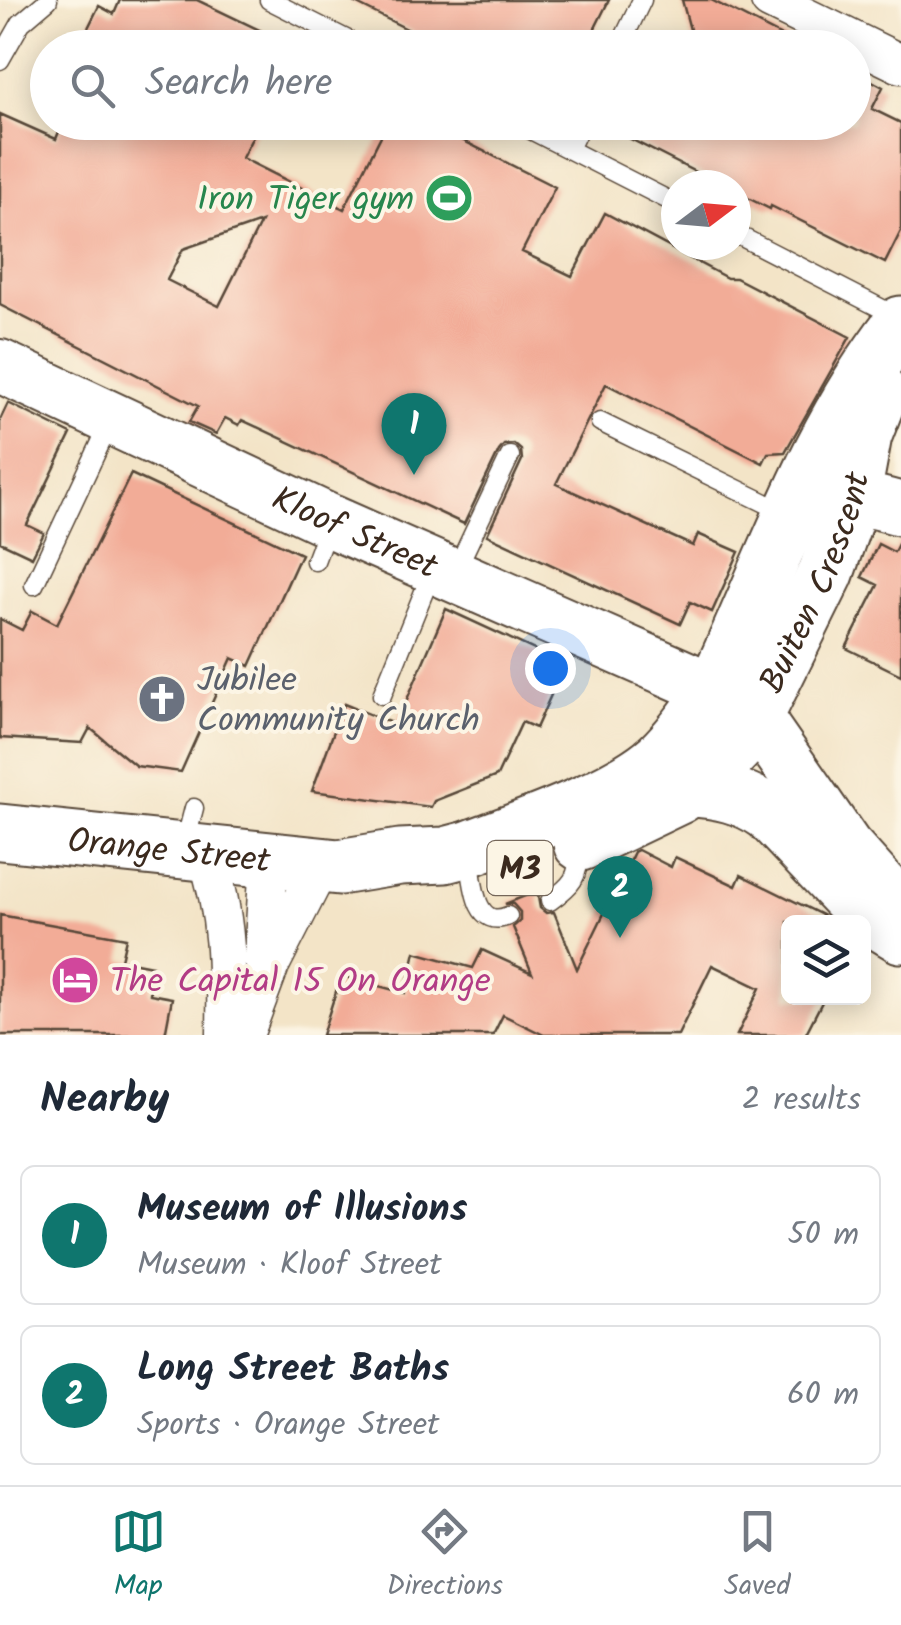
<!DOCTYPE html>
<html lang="en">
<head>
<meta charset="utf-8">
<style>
	:root { --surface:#fff; --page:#f6f6f7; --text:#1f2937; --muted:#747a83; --line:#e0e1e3; --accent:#0f766e }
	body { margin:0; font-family:Kalam,sans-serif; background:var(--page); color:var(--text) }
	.controls { position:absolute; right:30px; bottom:30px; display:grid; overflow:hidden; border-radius:15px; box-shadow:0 5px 25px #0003 }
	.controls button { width:90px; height:90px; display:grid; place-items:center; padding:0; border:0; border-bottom:2px solid var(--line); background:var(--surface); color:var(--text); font:50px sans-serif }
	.compass { position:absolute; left:661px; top:170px; width:90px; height:90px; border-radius:50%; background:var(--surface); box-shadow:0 5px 25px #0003; rotate:74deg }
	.you { position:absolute; left:550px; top:668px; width:35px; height:35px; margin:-25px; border:8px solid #fff; border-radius:50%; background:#1a73e8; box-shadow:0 0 0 15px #1a73e833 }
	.badge { display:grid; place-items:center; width:65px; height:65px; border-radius:50%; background:var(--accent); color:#fff; font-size:32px; font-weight:700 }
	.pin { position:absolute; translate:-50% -82px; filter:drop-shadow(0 2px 5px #0008) }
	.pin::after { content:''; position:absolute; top:52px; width:35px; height:30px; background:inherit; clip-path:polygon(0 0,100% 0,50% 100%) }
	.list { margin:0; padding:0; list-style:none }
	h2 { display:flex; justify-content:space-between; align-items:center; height:130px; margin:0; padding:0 40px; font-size:42px }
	h2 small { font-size:32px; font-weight:400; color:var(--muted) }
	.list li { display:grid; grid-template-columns:65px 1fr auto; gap:30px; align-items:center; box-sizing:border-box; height:140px; margin:0 20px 20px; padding:0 20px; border:2px solid var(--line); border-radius:15px }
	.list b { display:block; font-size:38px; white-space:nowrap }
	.list p { margin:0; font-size:32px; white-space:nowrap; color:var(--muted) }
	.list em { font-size:32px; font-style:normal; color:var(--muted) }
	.icon { flex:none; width:55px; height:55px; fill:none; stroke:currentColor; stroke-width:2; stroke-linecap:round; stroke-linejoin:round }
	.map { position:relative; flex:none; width:901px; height:1035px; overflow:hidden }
	.search { position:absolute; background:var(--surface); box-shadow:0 5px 25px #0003; left:30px; right:30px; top:30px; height:110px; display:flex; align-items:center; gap:25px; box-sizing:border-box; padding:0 35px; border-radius:55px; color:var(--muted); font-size:38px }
	.sheet { height:450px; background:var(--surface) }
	nav { display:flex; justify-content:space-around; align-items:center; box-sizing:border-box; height:140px; border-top:2px solid var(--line); background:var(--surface); font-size:28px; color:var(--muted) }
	nav a { display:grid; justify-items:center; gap:5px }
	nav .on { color:var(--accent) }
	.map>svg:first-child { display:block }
	.building { fill:#f2ac97; fill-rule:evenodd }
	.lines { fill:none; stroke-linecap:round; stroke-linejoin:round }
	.lane-casing { stroke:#574637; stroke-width:21 }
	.street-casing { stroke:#574637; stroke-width:41 }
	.secondary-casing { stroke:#574637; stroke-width:56 }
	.primary-casing { stroke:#574637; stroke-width:59 }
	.lane { stroke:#fff; stroke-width:18 }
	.street { stroke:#fff; stroke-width:38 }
	.secondary { stroke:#fff; stroke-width:52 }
	.primary { stroke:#fff; stroke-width:55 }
	.labels { text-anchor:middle; stroke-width:8; stroke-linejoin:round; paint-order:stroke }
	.shield { fill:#fcf5e5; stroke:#75675a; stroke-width:2.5 }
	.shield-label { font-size:32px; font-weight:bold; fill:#3b2a1e }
	.leisure-label { font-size:35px; fill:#27864d; stroke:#fcf5e5; text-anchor:end }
	.street-label { font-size:35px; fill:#3b2a1e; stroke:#fcf5e5 }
	.worship-label { font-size:35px; fill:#5b616d; stroke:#fcf5e5; text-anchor:start }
	.hotel-label { font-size:35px; fill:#b23c85; stroke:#fcf5e5; text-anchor:start }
</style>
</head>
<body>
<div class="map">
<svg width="901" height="1035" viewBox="0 0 901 1035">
	<rect width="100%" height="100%" fill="#fcf5e5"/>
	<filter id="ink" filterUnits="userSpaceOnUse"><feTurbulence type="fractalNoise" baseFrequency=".01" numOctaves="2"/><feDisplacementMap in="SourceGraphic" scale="20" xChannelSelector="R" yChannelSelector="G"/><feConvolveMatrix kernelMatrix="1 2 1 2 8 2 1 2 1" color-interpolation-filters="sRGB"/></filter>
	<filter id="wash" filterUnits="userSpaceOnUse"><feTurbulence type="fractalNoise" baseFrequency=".0048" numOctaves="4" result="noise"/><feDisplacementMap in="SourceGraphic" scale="40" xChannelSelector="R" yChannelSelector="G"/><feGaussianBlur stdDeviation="2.25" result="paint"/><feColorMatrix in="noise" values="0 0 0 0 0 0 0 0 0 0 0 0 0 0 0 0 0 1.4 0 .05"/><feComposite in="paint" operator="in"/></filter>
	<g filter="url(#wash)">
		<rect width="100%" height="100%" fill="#f3e4c7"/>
		<g id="blocks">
			<path class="building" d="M120 0H197L297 48H96L82 40 99 6 114 14Z
				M349 0H609L585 48H445Z
				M682 0H711L805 48H695Z
				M854 71 883 87 872 109 901 123V231L885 263 771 206 770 209 736 192V185H721L597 122H854Z
				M0 114 56 139 63 122H260L242 158 344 209 388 122H426L555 187 522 252 572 276 605 213 727 278H736L850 337 785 452 768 453 763 463 606 384 556 484 693 546 698 534 739 552 712 612 690 602 680 624 487 535 522 460 521 450 514 444 504 445 499 451 464 524 242 420 239 425 225 418 216 434 189 422 198 406 0 305ZM261 222 219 306 167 280 183 249Z
				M8 403 71 434 27 525 44 533 32 557 0 542V420Z
				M131 474 301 554 250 666 232 658 181 772 136 766 90 728 82 743 0 738V619L22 630 32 611 57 624Z
				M901 538V675L846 648 878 585 862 577 878 544 894 552Z
				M446 609 565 664 536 728 522 722 497 776 434 801 431 807 312 791 344 704 396 725Z
				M638 850 671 867 675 857 736 886 741 875 824 916 830 922H788V998H824L805 1035H737L760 988 712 965 678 1035H544L503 1015 493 1035H322L341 976 405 993 415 952 473 968 482 950 532 973 513 927 520 921V912L513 904H505L545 888 538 897 540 908 546 913 554 912 577 969 634 852Z
				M0 915 126 938 121 960 152 966 150 994 172 998 165 1035H0Z"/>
		</g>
	</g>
	<g filter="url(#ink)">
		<use href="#blocks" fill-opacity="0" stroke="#574637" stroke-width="2.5"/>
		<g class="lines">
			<g class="lane-casing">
				<path id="lane" d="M269 0 364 48
					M619 48 642 0
					M0 60 21 23 48 0
					M515 122 676 204
					M569 149 582 122
					M736 234 900 318
					M600 422 788 514
					M315 561 329 524
					M456 570 510 456
					M34 585 110 423
					M382 695 432 572
					M184 847 194 808
					M469 854C473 877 473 931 508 916
					M550 901C572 885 579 878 579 850"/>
			</g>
			<g class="street-casing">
				<path id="street" d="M770 0 901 64
					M206 854C228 913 227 973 226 1035
					M263 959 269 860
					M244 1035 270 965 321 865"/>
			</g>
			<g class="secondary-casing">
				<g id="secondary">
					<path id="s1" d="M0 366 330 521 714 690 755 716 846 847 882 887 901 902"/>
					<path d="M811 508C836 490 874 501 901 509"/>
				</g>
			</g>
			<g class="primary-casing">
				<g id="primary">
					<path d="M689 789C719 790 744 796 769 813L863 912 901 935"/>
					<path id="s2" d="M0 832 339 867 400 857 445 855 468 849C524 828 616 797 660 758 681 738 698 714 714 690 775 562 812 439 901 324"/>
					<path id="s3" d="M581 843 679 796 711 772 745 737 826 573 852 499 864 435 880 394"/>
				</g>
			</g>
			<use href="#lane" class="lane"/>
			<use href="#street" class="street"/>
			<use href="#secondary" class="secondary"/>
			<use href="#primary" class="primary"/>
		</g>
	</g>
	<defs>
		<g id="stadium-disc" transform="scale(2.5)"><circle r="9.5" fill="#2e9e5b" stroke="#fcf5e5"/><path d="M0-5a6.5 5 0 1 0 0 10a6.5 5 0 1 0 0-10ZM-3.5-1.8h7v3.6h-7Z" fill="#fff"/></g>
		<g id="church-disc" transform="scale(2.5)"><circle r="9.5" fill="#6b7280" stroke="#fcf5e5"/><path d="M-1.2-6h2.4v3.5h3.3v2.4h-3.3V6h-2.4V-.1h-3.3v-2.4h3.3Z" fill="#fff"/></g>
		<g id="hotel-disc" transform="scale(2.5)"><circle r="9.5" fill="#d1479c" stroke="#fcf5e5"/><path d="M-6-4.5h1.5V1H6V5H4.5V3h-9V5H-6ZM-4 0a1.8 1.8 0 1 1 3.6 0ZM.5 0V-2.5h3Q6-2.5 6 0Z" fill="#fff"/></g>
	</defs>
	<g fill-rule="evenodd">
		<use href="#stadium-disc" x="449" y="198"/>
		<use href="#church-disc" x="162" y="699"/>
		<use href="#hotel-disc" x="75" y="980"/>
	</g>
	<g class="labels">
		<rect class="shield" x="487.5" y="841" width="65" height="54" rx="8"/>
		<g class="shield-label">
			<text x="520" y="879">M3</text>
		</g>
		<g class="leisure-label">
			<text x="414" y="210">Iron Tiger gym</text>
		</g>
		<g class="street-label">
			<text dy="12" stroke="none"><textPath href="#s1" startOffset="392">Kloof Street</textPath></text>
			<text dy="12" stroke="none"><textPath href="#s3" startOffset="368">Buiten Crescent</textPath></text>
			<text dy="12" stroke="none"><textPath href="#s2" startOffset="170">Orange Street</textPath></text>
		</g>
		<g class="worship-label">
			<text x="197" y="691">Jubilee<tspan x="197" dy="40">Community Church</tspan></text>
		</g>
		<g class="hotel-label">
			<text x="110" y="992">The Capital 15 On Orange</text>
		</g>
	</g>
</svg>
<div class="controls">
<button><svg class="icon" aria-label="layers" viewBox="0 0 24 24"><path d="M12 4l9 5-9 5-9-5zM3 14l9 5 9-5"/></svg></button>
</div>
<svg class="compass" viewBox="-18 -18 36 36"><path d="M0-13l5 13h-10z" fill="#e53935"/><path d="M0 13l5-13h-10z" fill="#747a83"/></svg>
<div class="you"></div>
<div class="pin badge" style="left:414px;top:475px">1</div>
<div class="pin badge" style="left:620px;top:938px">2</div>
<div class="search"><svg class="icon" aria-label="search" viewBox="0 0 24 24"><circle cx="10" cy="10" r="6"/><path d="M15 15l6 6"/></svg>Search here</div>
</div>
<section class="sheet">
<h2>Nearby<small>2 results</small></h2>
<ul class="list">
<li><span class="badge">1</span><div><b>Museum of Illusions</b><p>Museum · Kloof Street</p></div><em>50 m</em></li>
<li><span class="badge">2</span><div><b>Long Street Baths</b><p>Sports · Orange Street</p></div><em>60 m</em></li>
</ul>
</section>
<nav>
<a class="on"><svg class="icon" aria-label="map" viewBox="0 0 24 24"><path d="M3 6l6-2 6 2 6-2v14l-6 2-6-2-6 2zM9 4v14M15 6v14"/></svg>Map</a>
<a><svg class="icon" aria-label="directions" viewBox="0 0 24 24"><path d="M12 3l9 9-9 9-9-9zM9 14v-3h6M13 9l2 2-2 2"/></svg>Directions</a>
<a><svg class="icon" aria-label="saved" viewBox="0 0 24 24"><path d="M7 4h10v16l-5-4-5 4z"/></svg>Saved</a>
</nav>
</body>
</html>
